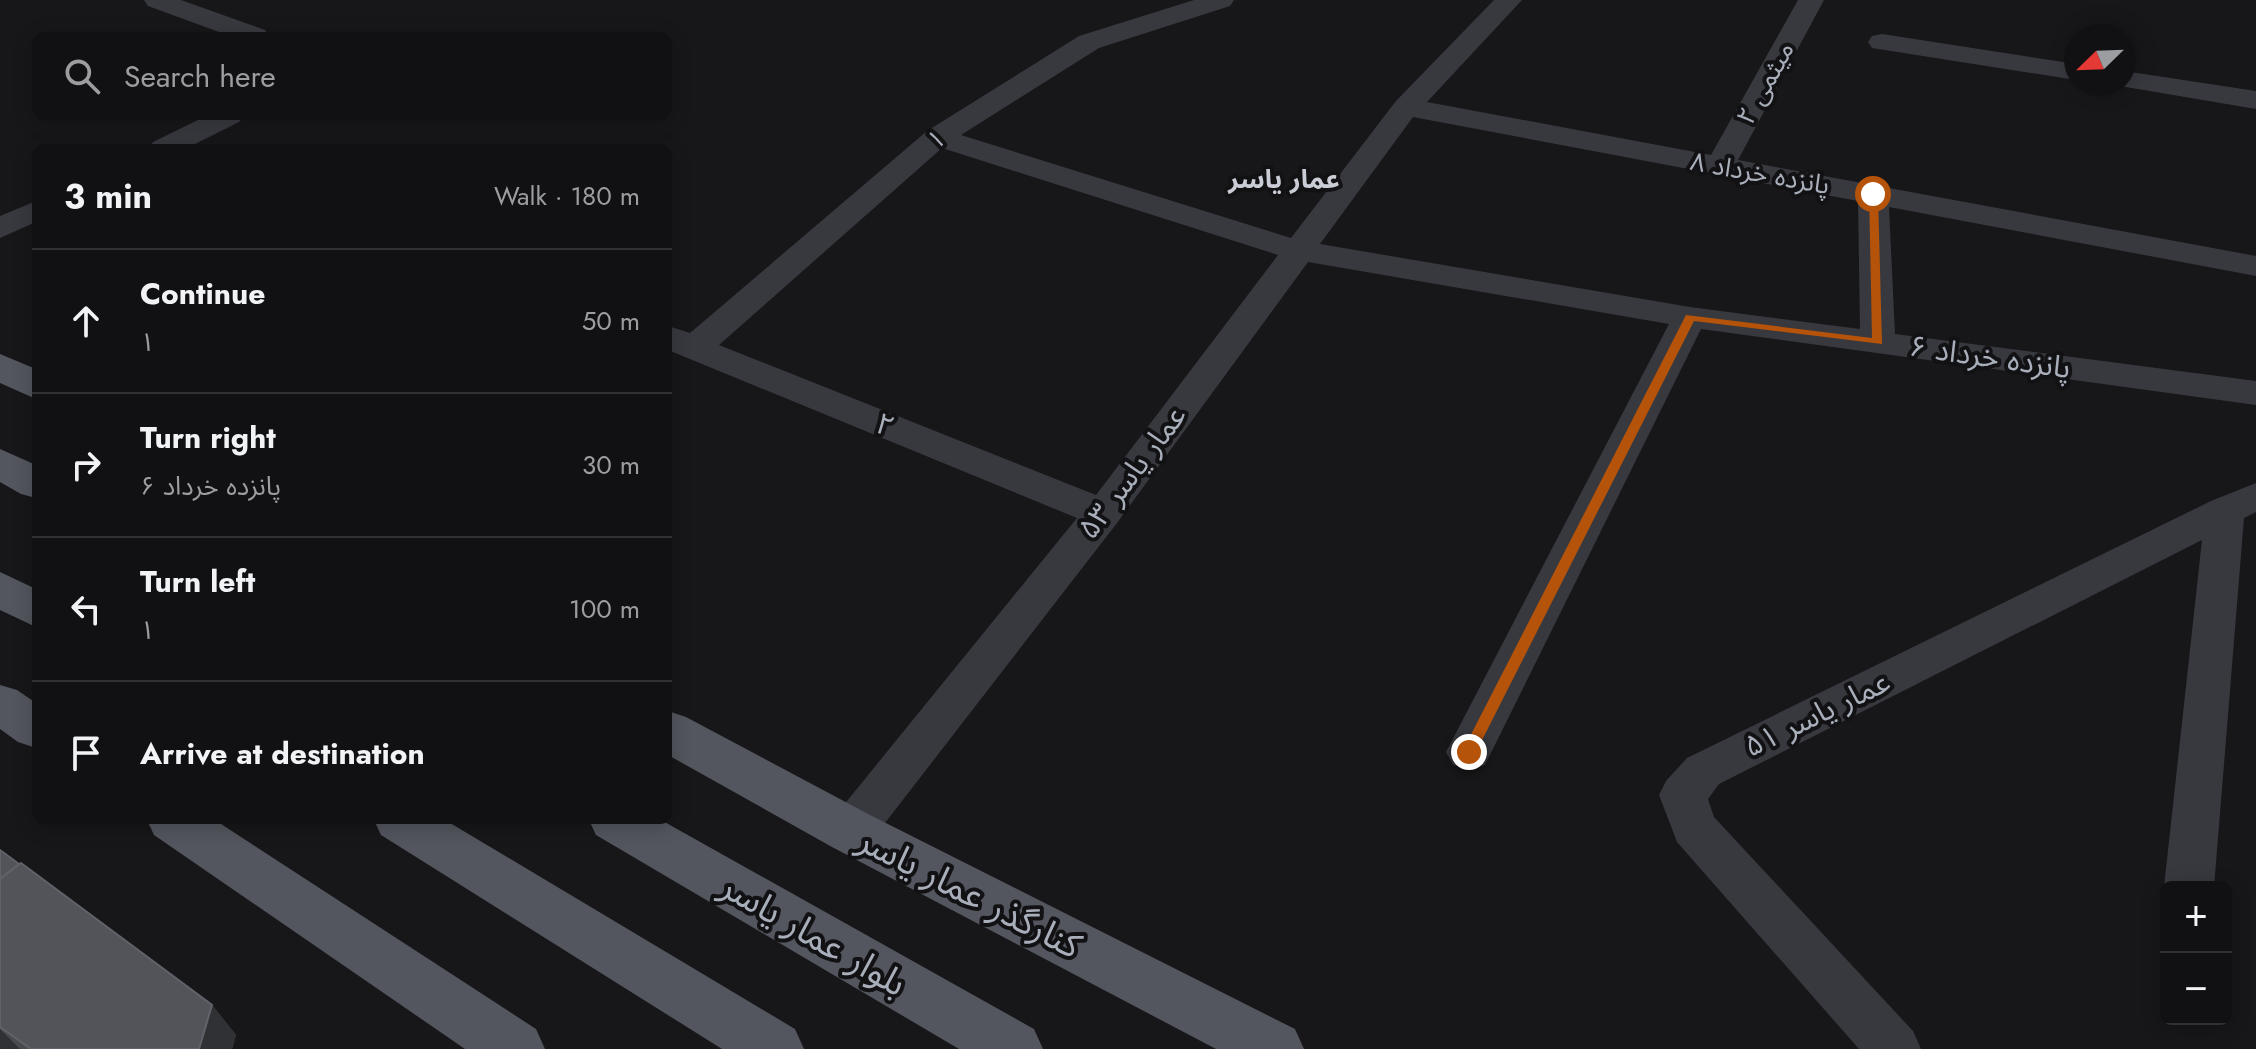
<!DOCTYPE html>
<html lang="en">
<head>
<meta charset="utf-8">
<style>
	:root { --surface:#111113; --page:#1a1a1c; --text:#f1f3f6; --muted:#9c9da0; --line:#303133 }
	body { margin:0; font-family:Jost,"Noto Sans Arabic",sans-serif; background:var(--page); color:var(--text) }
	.controls { position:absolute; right:24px; bottom:24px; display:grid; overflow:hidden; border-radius:12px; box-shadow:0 4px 20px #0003 }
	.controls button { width:72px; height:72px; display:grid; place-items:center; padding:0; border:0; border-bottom:2px solid var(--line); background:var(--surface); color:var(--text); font:40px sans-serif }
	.compass { position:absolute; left:2064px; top:24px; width:72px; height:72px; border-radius:50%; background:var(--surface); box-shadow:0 4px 20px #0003; rotate:247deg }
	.stop { position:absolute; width:24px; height:24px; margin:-18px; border:6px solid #b45309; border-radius:50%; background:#fff }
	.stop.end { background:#b45309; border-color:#fff; box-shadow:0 2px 8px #0008 }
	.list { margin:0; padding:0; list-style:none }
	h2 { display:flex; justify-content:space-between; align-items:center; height:104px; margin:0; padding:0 32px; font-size:34px }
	h2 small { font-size:26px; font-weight:400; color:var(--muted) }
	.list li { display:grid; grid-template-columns:52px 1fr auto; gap:24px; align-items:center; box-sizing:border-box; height:144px; padding:0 32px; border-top:2px solid var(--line) }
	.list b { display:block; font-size:30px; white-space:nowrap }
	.list p { margin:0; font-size:26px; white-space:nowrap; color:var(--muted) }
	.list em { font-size:26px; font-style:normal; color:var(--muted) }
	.icon { flex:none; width:44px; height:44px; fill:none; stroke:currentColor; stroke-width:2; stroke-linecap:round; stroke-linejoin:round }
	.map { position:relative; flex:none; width:2256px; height:1049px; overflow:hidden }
	.search { position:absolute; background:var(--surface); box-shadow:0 4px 20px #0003; left:32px; top:32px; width:640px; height:88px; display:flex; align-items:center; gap:20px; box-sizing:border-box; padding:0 28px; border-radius:12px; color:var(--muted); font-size:30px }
	.panel { position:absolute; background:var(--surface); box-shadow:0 4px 20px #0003; left:32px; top:144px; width:640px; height:680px; border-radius:12px }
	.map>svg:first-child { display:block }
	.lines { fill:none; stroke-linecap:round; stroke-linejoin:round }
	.street { fill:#38393f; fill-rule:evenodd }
	.primary { fill:#53565e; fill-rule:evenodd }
	.wall { fill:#484a4e }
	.shaded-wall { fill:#303134 }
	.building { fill:#53545a; stroke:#606269; stroke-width:2 }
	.route { fill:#b45309 }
	.labels { text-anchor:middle; stroke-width:8; stroke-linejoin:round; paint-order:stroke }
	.far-street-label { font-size:26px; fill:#a8aeba; stroke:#121214 }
	.far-neighbourhood-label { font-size:26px; font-weight:bold; fill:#cacdd6; stroke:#121214 }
	.street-label { font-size:30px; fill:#a8aeba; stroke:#121214 }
	.near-street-label { font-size:36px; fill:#a8aeba; stroke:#121214 }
</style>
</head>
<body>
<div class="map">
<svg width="2256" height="1049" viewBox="0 0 2256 1049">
	<rect width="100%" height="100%" fill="#171719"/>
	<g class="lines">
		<path class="street" d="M144 0H181L265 30 269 36H230L148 6Z
			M1194 0H1234L1230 6 1099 48 961 135 1291 238 1396 101 1494 0H1522L1427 102 1711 155 1798 0H1824L1738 160 2256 256V276L1889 207 1895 334 2256 381V405L1701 329 1485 765 1469 770 1453 765 1446 752 1669 324 1308 262 1117 523 868 845 851 851 834 845 827 831 834 817 1077 518 668 350V326L690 333 927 131 1079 36ZM1413 117 1858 201 1860 329 1690 307 1320 244ZM942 148 1278 255 1096 495 719 345Z
			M1882 34 2076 64V80L1872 48 1868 42 1872 36Z
			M2124 71 2256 91V109L2114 85 2124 84Z
			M206 116H244L239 122 187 148H149L153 142Z
			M36 201V222L0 238V216Z
			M2256 483V512L2244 518 2214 887H2166V891L2164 887 2202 540 1719 784 1708 799 1714 817 1913 1031 1921 1049H1859L1677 842 1659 795 1666 781 1687 758 2211 501Z"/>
		<path class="primary" d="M0 354 36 369V399L0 383Z
			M0 449 36 465V498L21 494 0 482Z
			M0 572 36 589V627L0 610Z
			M0 685 17 690 36 703V748L18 742 0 729Z
			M668 711 686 717 870 815 1295 1029 1304 1049H1216L832 847 668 755Z
			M147 820H215L536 1029 545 1049H465L154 835Z
			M374 820H445L795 1029 804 1049H722L381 835Z
			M589 820H661L1034 1029 1043 1049H959L596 835Z"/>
	</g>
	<path class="wall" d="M0 850 212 1005 236 1035 232 1049H0Z"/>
	<path class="shaded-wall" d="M212 1005 236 1035 232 1049H199Z
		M0 1029 20 1049H0Z"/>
	<path class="building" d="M0 850 19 864 0 879Z
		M21 863 212 1005 199 1049H31L0 1027V879Z"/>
	<path class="route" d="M1869 191 1878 194 1882 344 1694 321 1474 756H1464L1462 752 1686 315 1872 338Z"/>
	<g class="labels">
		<g class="far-street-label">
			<text transform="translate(1765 83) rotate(-61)" y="9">میثمی ۲</text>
			<text transform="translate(936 139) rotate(-37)" y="9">۱</text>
			<text transform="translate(1760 173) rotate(10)" y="9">پانزده خرداد ۸</text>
		</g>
		<g class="far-neighbourhood-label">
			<text x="1284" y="188">عمار یاسر</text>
		</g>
		<g class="street-label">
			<text transform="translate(1990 357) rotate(8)" y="10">پانزده خرداد ۶</text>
			<text transform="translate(885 425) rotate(22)" y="10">۲</text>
			<text transform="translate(1132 472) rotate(-53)" y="10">عمار یاسر ۵۳</text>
			<text transform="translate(1817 714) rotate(-26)" y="10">عمار یاسر ۵۱</text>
		</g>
		<g class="near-street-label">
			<text transform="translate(970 892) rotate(27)" y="13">کنارگذر عمار یاسر</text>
			<text transform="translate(814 934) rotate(30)" y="13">بلوار عمار یاسر</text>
		</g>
	</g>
</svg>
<div class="controls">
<button>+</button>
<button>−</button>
</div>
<svg class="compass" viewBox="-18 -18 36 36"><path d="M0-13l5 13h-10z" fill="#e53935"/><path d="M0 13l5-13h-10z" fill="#9c9da0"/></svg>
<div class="stop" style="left:1873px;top:194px"></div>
<div class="stop end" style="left:1469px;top:752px"></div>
<div class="search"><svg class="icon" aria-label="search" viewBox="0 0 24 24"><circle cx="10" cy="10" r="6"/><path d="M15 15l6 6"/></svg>Search here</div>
<section class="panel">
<h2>3 min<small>Walk · 180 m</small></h2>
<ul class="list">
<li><svg class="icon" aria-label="ahead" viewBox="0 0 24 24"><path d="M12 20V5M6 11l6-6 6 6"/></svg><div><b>Continue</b><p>۱</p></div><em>50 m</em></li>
<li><svg class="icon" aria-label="right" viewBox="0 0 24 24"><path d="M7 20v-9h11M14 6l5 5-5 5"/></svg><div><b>Turn right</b><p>پانزده خرداد ۶</p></div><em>30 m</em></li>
<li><svg class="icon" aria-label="left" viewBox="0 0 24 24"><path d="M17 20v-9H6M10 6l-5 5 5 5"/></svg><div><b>Turn left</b><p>۱</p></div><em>100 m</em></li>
<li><svg class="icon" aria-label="arrive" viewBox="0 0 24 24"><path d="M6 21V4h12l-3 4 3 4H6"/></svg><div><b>Arrive at destination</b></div></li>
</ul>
</section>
</div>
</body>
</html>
